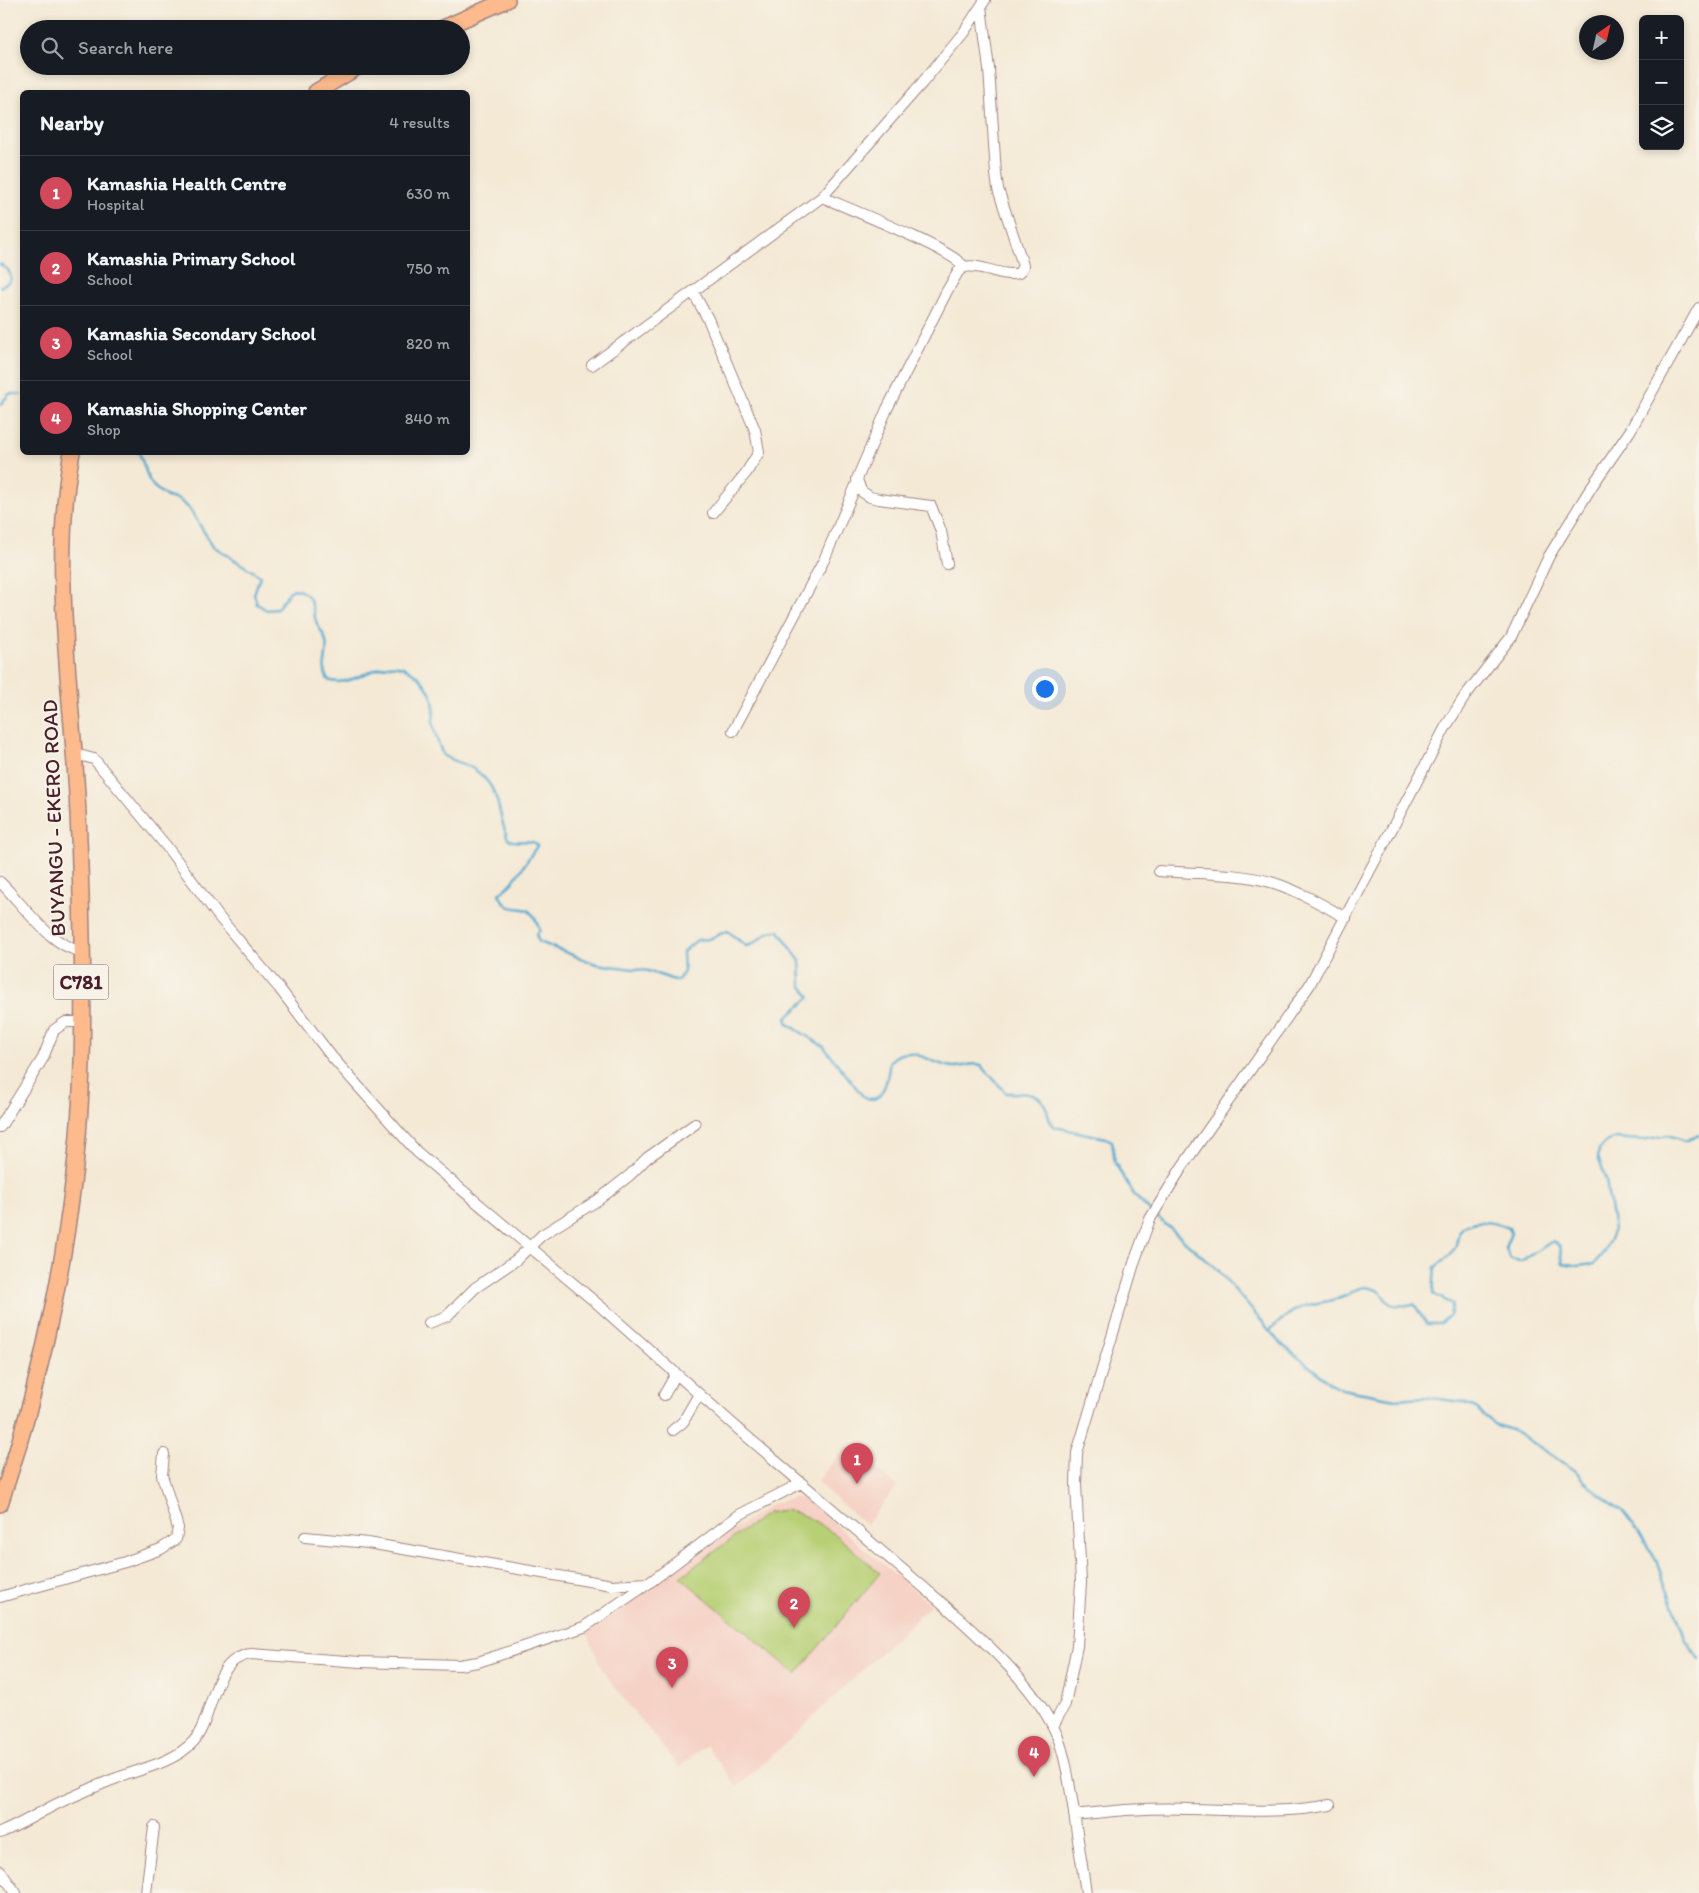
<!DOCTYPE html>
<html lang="en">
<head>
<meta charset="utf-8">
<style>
	:root { --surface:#171b24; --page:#242831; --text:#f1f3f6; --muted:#9ea1a6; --line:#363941; --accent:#d1495b }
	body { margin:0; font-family:Itim,sans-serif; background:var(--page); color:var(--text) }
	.controls { position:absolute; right:15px; top:15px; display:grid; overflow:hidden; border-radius:8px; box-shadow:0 2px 8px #0003 }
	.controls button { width:45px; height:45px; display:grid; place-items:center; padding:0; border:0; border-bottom:1px solid var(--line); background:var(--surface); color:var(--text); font:25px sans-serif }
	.compass { position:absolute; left:1579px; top:15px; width:45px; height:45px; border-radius:50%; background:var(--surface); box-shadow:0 2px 8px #0003; rotate:34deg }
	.you { position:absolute; left:1044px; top:688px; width:18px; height:18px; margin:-12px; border:4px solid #fff; border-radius:50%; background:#1a73e8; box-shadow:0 0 0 8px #1a73e833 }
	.badge { display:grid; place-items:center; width:32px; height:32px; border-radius:50%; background:var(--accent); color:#fff; font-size:16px; font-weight:700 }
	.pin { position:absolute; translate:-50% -41px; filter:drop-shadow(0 1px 2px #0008) }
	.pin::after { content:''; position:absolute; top:26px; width:18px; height:15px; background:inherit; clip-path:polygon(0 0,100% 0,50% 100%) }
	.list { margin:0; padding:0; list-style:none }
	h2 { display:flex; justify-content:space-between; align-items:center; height:65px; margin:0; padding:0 20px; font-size:21px }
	h2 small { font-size:16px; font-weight:400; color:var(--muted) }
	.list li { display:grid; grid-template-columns:32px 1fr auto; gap:15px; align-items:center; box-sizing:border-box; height:75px; padding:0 20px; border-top:1px solid var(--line) }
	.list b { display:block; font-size:19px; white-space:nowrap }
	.list p { margin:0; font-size:16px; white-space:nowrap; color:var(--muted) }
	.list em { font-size:16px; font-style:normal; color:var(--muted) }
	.icon { flex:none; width:28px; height:28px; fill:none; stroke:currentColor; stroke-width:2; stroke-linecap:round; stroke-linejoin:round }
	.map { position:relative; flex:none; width:1699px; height:1893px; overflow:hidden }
	.search { position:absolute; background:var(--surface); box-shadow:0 2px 8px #0003; left:20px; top:20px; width:450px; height:55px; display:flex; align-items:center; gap:12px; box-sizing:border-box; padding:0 18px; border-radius:28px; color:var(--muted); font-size:19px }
	.panel { position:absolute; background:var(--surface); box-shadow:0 2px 8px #0003; left:20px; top:90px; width:450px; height:365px; border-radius:8px }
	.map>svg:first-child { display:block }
	.built { fill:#f6d1c5 }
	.green { fill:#b7d075; stroke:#807850 }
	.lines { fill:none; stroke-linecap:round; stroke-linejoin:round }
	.stream { stroke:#54aad0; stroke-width:2.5 }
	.minor-casing { stroke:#9f8480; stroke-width:12 }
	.primary-casing { stroke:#9f8480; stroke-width:18 }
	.minor { stroke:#fff; stroke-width:10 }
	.primary { stroke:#fcba8d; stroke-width:15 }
	.labels { text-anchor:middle; stroke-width:4; stroke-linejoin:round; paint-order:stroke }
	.shield { fill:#f7f3e8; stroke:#7e5f64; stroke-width:1 }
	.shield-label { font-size:20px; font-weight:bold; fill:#4a1f2b }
	.street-label { font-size:21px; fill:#4a1f2b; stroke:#f7f3e8 }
</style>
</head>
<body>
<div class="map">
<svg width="1699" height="1893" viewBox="0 0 1699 1893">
	<rect width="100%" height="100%" fill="#f7f3e8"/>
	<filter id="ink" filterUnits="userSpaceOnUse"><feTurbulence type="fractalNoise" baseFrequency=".02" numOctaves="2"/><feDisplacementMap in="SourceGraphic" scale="10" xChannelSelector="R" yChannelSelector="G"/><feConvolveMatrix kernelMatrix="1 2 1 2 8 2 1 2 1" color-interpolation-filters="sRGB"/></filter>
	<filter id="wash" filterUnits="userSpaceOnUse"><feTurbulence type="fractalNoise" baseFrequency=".0096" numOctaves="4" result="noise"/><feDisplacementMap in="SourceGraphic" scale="20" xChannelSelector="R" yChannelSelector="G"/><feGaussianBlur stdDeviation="1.12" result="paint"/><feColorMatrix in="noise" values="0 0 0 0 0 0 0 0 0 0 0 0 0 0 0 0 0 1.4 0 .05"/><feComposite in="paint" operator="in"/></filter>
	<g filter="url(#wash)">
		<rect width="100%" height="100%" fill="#f4e9d5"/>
		<path class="built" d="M847 1445 897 1486 866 1525 817 1482Z
			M797 1497 809 1502 931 1605 769 1759 737 1787 706 1745 679 1767 629 1706 602 1669 587 1632 744 1522 772 1504Z"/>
		<path class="green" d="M783 1510C819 1514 852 1550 880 1573L796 1674 680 1577 767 1513Z"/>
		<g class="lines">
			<path class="stream" d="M0 264 8 270 11 276 10 281 0 287
				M0 405 9 394H22
				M139 452 149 480 154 487 167 497 179 500 189 508 213 546 260 576 254 594 257 604 267 610 277 609 289 592 294 589C314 593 311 606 316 621 318 629 325 633 326 642 329 656 320 666 328 680 355 691 384 650 412 672 424 680 435 696 434 711 434 715 433 718 433 722 434 734 439 745 443 755 453 762 464 763 472 768 502 787 496 810 508 839 517 845 526 838 535 843L537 846 512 883 499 894C508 912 513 906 528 910L534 916 540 930 536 935 539 942 596 964 648 971 677 981 684 972 683 952 697 940 709 939 727 931 746 946C759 945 766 928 779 931L800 961 801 985 810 997 786 1018 788 1024 824 1047 862 1095C884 1111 888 1075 890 1061 910 1041 930 1065 953 1067 963 1068 971 1062 981 1065L1006 1093C1022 1093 1041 1090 1047 1110 1049 1118 1049 1122 1055 1127L1106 1138 1112 1141 1115 1163 1135 1196 1152 1213
				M1156 1216 1217 1269 1280 1343 1329 1382 1342 1389 1395 1399 1424 1397 1462 1402 1476 1408 1494 1424 1517 1432 1575 1471 1584 1482 1622 1511 1638 1531 1656 1560 1686 1640 1699 1659
				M1270 1330C1279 1322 1287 1314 1298 1309 1311 1302 1329 1303 1343 1297 1352 1293 1360 1285 1371 1288 1393 1293 1376 1311 1414 1304L1427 1324H1440L1450 1315 1453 1304 1433 1294 1435 1267C1442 1262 1451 1256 1455 1248 1457 1243 1457 1237 1459 1233 1467 1216 1495 1222 1509 1228L1511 1233 1505 1248 1511 1259 1521 1261 1553 1241 1560 1246 1563 1263 1578 1266 1594 1264 1603 1253 1614 1230 1606 1180 1598 1157 1599 1150 1605 1143 1615 1138 1642 1140 1668 1135 1685 1141 1699 1135"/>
		</g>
	</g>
	<g filter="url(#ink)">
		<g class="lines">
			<g class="minor-casing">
				<path id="minor" d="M822 197C847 208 954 250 964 267 982 263 1001 278 1019 273L1023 266 1022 262 998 189 996 174 989 69 981 7
					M693 292 708 319 755 430 759 452 746 473 713 513
					M592 365 822 197 922 83 964 32 985 0
					M947 564 941 531 931 506 879 499 870 497 861 491 857 479 887 409 947 291 958 272 964 267
					M733 731 824 560 857 483
					M75 754 94 759 167 847 219 917 279 988 332 1057 417 1152 600 1306 744 1434 942 1603C982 1639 1036 1686 1057 1735 1066 1758 1069 1782 1073 1806 1077 1835 1082 1864 1086 1893
					M1159 871C1196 874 1238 872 1274 883 1299 891 1323 905 1346 918
					M0 882C22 903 51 947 81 951
					M0 1127 43 1058 54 1030 66 1022H81
					M429 1323 447 1316 475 1288 516 1260 542 1235 598 1200 630 1175 647 1158 695 1124
					M664 1395 676 1374
					M673 1430 683 1422 699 1394
					M305 1537 368 1543 612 1585 648 1583
					M0 1597 125 1562 161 1549 176 1539 178 1528 162 1475 164 1454
					M1053 1726 1065 1704 1077 1646 1081 1582 1076 1484 1077 1453 1135 1260 1150 1219 1182 1167 1309 986 1445 728 1465 696 1511 637 1549 556 1592 486 1630 431 1699 308
					M1074 1815C1112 1811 1151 1807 1189 1809 1237 1810 1283 1814 1330 1805
					M0 1833C22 1824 43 1810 65 1800 82 1793 100 1784 117 1778 143 1768 173 1763 193 1742 215 1717 210 1659 251 1654L360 1662 459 1665 478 1662 584 1627 649 1583 739 1515 801 1483
					M0 1871 16 1893
					M146 1893 154 1827"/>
			</g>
			<g class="primary-casing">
				<path id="primary" d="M441 29 507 0
					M316 92 359 66
					M0 1504C44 1374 74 1228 81 1091 85 1000 82 906 78 814 73 697 50 567 72 452"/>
			</g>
			<use href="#minor" class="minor"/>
			<use href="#primary" class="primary"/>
		</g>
	</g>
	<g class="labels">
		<rect class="shield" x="53.5" y="964.5" width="55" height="35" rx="4"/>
		<g class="shield-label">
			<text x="81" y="989">C781</text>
		</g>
		<g class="street-label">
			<text transform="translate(54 818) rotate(-92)" y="7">BUYANGU - EKERO ROAD</text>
		</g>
	</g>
</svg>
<div class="controls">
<button>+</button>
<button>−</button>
<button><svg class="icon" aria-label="layers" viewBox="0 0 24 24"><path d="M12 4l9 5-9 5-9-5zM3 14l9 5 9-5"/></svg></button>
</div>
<svg class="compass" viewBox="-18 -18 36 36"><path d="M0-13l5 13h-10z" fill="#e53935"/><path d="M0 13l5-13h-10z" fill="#9ea1a6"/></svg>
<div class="you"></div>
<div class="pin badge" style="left:857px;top:1484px">1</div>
<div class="pin badge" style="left:794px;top:1628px">2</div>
<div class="pin badge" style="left:672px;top:1688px">3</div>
<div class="pin badge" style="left:1034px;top:1777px">4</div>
<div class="search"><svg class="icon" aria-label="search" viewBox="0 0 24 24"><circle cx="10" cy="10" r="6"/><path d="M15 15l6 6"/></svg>Search here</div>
<section class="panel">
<h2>Nearby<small>4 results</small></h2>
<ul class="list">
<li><span class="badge">1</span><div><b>Kamashia Health Centre</b><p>Hospital</p></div><em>630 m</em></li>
<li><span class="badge">2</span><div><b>Kamashia Primary School</b><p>School</p></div><em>750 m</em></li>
<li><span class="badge">3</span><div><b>Kamashia Secondary School</b><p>School</p></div><em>820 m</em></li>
<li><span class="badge">4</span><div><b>Kamashia Shopping Center</b><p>Shop</p></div><em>840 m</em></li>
</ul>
</section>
</div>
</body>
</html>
